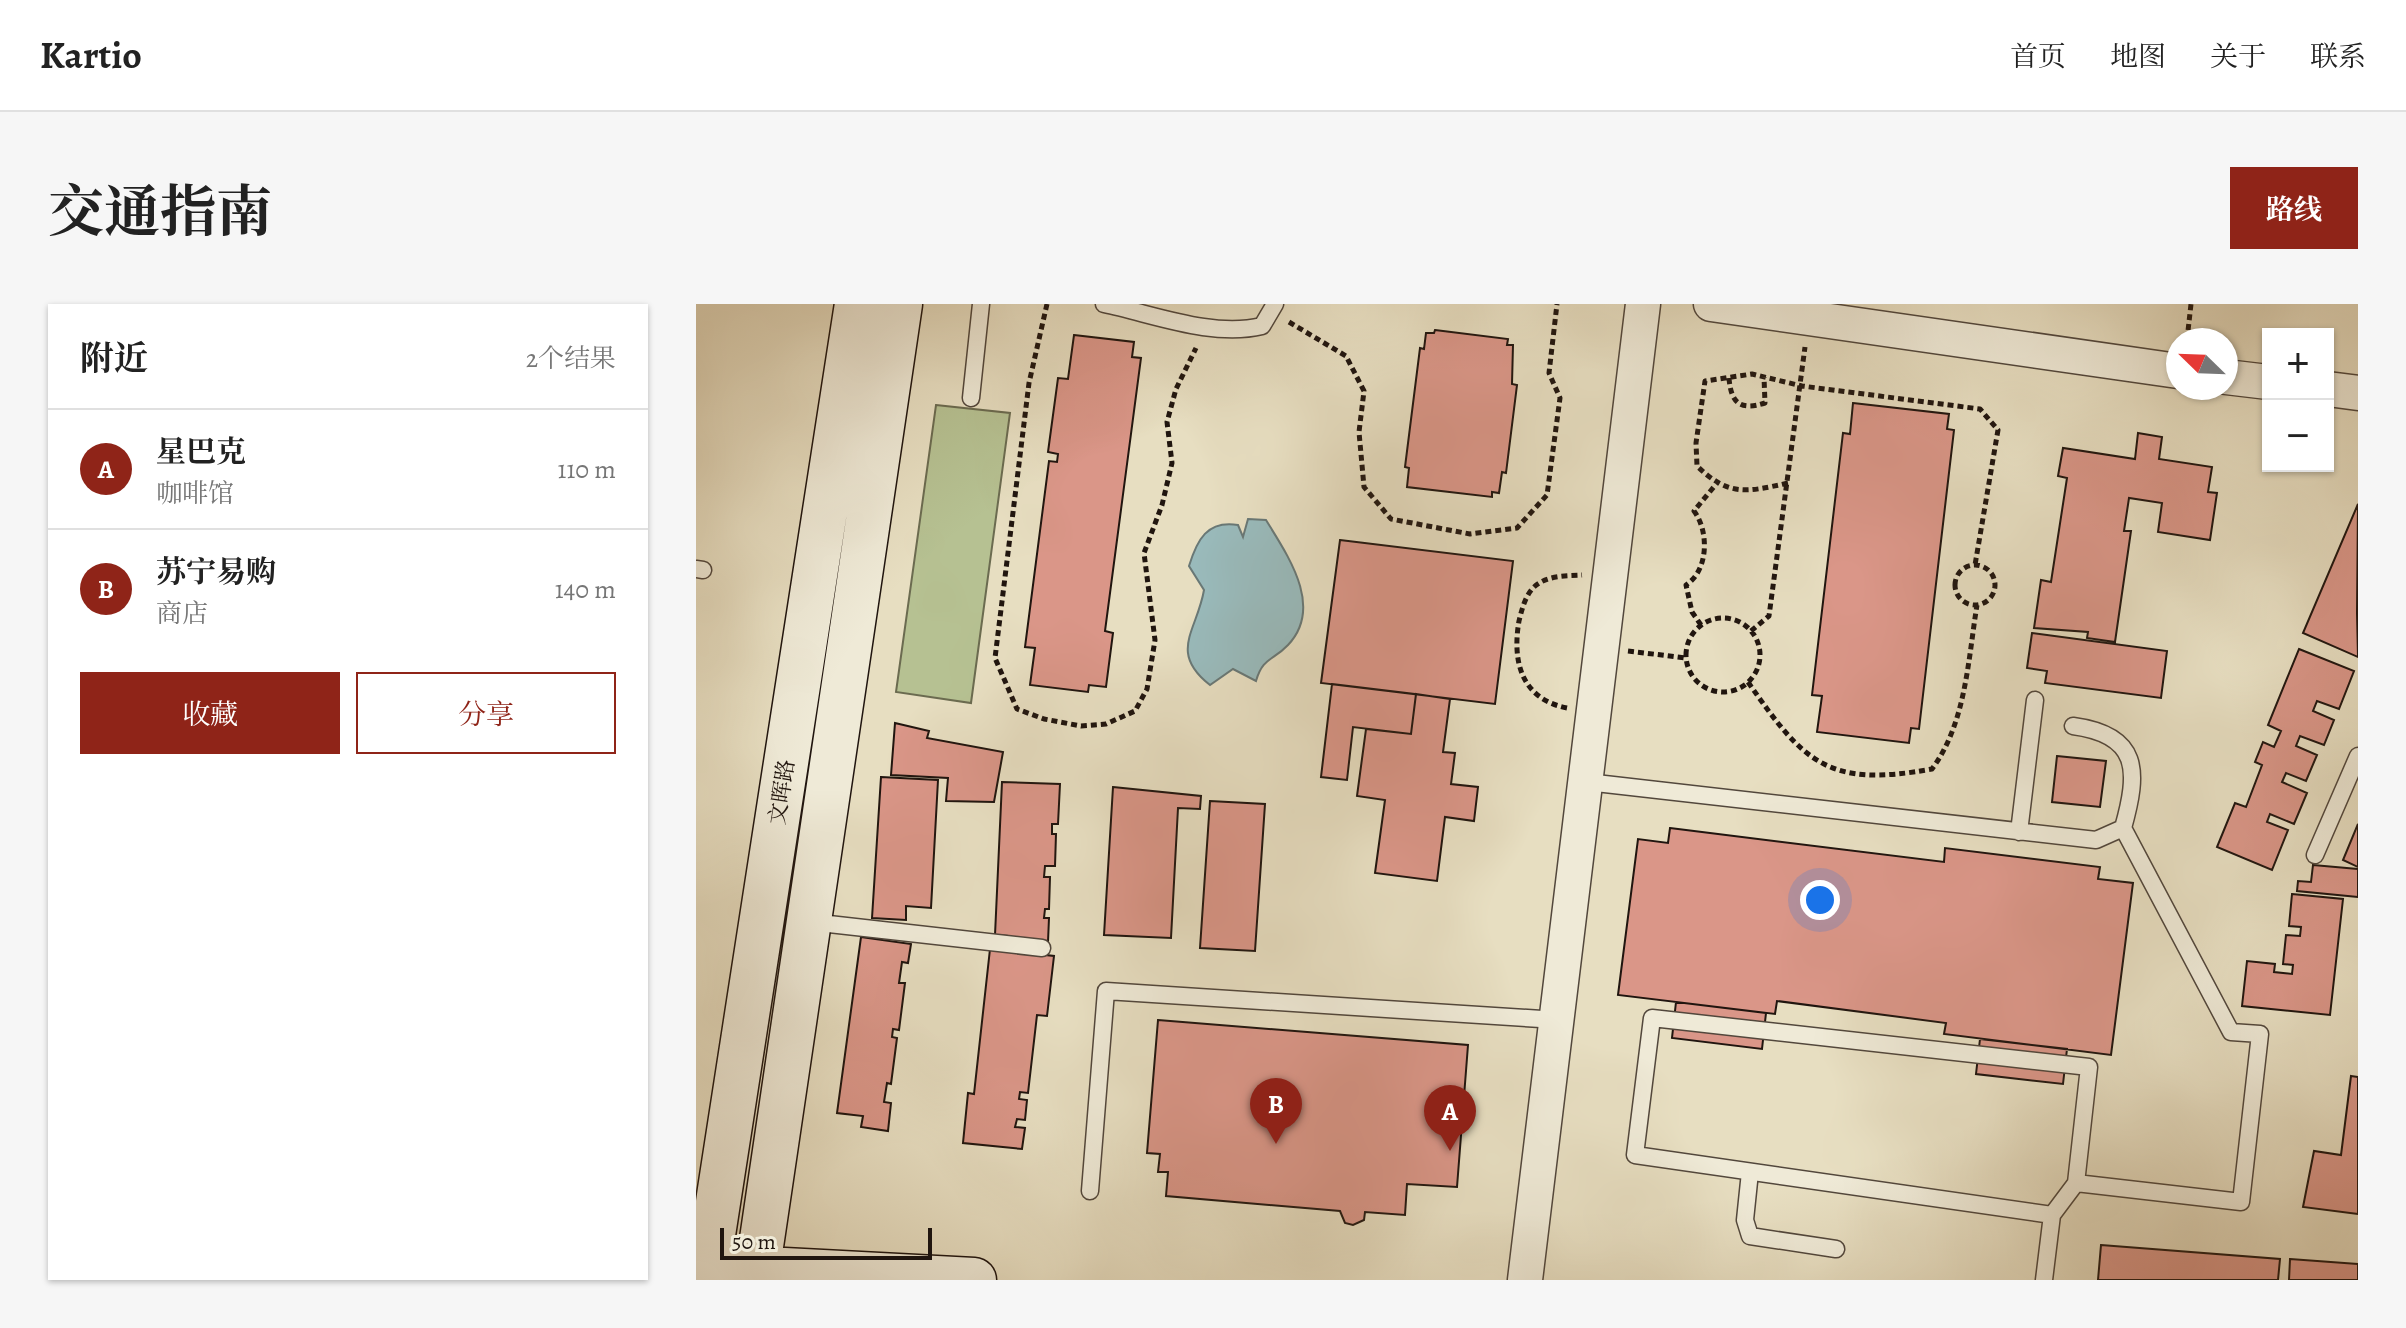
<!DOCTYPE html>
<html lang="zh">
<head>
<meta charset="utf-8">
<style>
	:root { --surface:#fff; --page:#f6f6f6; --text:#222; --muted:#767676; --line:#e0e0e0; --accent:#8f2418 }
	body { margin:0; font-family:Alegreya,"Noto Serif SC",serif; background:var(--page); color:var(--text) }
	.controls { position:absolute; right:24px; top:24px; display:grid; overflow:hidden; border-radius:0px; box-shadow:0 2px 6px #0004 }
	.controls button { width:72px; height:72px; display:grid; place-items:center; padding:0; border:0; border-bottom:2px solid var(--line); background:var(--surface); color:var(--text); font:40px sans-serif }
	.compass { position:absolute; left:1470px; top:24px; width:72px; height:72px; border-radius:50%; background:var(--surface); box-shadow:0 2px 6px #0004; rotate:293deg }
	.scale { position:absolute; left:24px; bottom:20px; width:212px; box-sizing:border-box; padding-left:8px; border:4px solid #20150f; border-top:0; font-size:22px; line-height:28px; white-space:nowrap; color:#20150f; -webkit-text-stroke:6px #efead7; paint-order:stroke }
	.you { position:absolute; left:1124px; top:596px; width:28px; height:28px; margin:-20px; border:6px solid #fff; border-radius:50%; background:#1a73e8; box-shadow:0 0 0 12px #1a73e833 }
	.badge { display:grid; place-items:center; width:52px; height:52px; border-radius:50%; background:var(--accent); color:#fff; font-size:26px; font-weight:700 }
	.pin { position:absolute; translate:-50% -66px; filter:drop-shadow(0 2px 4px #0008) }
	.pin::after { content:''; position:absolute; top:42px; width:28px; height:24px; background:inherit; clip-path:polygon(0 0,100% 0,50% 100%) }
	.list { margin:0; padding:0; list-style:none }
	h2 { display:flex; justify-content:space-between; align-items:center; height:104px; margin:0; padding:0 32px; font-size:34px }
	h2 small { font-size:26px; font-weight:400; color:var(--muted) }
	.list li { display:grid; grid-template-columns:52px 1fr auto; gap:24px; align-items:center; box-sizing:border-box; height:120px; padding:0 32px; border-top:2px solid var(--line) }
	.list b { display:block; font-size:30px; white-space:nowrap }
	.list p { margin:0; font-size:26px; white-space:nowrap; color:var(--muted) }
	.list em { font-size:26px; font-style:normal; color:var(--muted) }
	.actions { display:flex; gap:16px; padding:24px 32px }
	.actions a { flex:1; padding:18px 0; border:2px solid var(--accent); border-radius:0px; text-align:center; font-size:28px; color:var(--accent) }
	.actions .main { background:var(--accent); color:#fff }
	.map { position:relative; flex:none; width:1662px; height:976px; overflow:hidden; border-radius:0px }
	header { display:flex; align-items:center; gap:48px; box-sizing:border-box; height:112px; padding:0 40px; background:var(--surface); border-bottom:2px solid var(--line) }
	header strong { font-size:38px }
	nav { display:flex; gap:44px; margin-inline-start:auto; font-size:28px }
	.intro { display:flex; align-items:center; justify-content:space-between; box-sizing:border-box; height:192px; padding:0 48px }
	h1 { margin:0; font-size:56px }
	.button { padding:20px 36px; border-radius:0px; background:var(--accent); color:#fff; font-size:28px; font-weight:700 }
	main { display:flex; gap:48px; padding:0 48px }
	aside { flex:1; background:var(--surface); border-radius:0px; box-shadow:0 2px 6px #0004 }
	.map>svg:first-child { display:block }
	.green { fill:#b6c192; stroke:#6b6b50; stroke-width:2 }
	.water { fill:#99babb; stroke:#697876; stroke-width:2 }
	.building { fill:#da9688; stroke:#20150f; stroke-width:2 }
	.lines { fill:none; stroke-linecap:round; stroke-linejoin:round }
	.service-casing { stroke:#52473c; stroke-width:19 }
	.minor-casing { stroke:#52473c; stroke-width:37 }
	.secondary-casing { stroke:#20150f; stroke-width:47 }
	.path { stroke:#20150f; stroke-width:5; stroke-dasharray:6 4; stroke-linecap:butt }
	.service { stroke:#efead7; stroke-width:16 }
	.minor { stroke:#efead7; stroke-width:34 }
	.secondary { stroke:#efead7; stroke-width:44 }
	.labels { text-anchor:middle; stroke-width:6; stroke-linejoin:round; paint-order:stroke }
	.street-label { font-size:22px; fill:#20150f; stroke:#efead7 }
</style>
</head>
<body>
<header>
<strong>Kartio</strong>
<nav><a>首页</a><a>地图</a><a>关于</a><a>联系</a></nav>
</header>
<div class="intro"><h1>交通指南</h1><a class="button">路线</a></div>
<main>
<aside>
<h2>附近<small>2个结果</small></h2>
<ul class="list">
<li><span class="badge">A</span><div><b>星巴克</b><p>咖啡馆</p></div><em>110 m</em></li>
<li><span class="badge">B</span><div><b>苏宁易购</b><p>商店</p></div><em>140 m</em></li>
</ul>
<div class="actions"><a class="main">收藏</a><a>分享</a></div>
</aside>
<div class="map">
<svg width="1662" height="976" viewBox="0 0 1662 976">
	<rect width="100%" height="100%" fill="#e7dec1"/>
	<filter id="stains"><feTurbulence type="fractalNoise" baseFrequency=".0025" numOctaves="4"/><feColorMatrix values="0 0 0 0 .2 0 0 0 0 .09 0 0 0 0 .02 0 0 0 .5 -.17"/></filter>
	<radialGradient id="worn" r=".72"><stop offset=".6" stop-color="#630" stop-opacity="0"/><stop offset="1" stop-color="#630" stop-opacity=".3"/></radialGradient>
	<path class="green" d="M240 101 314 109 275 399 200 388Z"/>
	<path class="water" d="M552 215 570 216C592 252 628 303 592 341 577 357 567 353 560 377L537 365 514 381C472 348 501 327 508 286L493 262C501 236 511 216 542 221L547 233Z"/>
	<path class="building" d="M739 26 812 35 811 41H817L816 80 821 81 810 169 806 168 803 189 796 188V193L711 183 713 164 709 163 724 44 728 45 730 29H738Z
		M378 31 438 38 436 53 445 54 409 327 417 329 410 383 393 381 392 388 334 381 339 344 329 343 353 157 361 158 362 150 352 148 362 74 372 75Z
		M1157 99 1253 110 1251 125 1258 126 1223 425 1215 424 1213 439 1121 428 1126 392 1116 391 1147 129 1154 130Z
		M1442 129 1466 133 1463 155 1516 163 1512 188 1521 189 1514 236 1462 228 1466 199 1433 194 1428 227H1435L1419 338 1391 334 1392 328 1338 324 1345 276 1355 278 1371 174 1362 172 1367 144 1439 155Z
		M1662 200 1661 309 1662 353 1607 329Z
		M644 236 817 257 799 400 625 379Z
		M1336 329 1471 347 1465 394 1349 379 1351 367 1331 364Z
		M1603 345 1658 367 1643 405 1621 397 1617 407 1638 416 1628 441 1604 432 1600 442 1621 451 1610 477 1590 469 1586 478 1611 489 1598 520 1574 510 1571 518 1592 526 1576 566 1521 543 1539 499 1550 503 1566 461 1559 458 1567 438 1578 443 1585 427 1572 421Z
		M636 380 720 390 715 430 657 423 651 476 625 473Z
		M720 390 754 395 747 448 759 449 755 480 782 483 778 517 749 513 741 577 679 569 689 496 661 492 670 425 715 430Z
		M199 419 233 427 231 434 307 448 298 498 250 497 252 474 195 471Z
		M1361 452 1410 457 1404 503 1356 498Z
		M185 473 242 476 235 604 210 602V616L176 614Z
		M306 478 364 480 362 520H356V530H360L359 562H349L348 573H354L353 605H349L348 614H353L352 638 312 636V632L299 631Z
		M417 483 505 492 504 505 482 504 475 634 408 631Z
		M514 497 569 500 559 647 504 644Z
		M1662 520V563L1647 556Z
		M974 524 1248 558 1249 544 1404 563 1402 575 1437 579 1415 751 1248 730 1250 719 1081 697 1079 710 922 691 942 535 972 539Z
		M1617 561 1662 565V593L1601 587 1602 577 1615 578Z
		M1596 590 1647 595 1634 711 1546 702 1551 657 1579 660 1578 668 1596 670 1597 661 1587 660 1590 631 1604 632 1605 623 1593 622Z
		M165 633 215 640 212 659 206 658 203 679H209L203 726 197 725 196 733 201 734 195 780 191 779 188 798 195 799 192 827 165 823 167 812 141 809Z
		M294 645 358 652 351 712 341 711 332 789 324 788 323 795 331 796 329 816 321 815 319 823 329 824 326 845 267 839 272 789 278 790Z
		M980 698 1070 709 1066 745 976 734Z
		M462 716 772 741 761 883 711 880 709 911 669 908 668 916 657 921 649 919 644 907 470 892 472 868H462L464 850 451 849Z
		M1284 735 1371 745 1367 780 1280 770Z
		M1655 772 1662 773V910L1607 903 1618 847 1645 851Z
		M1405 941 1584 955 1582 976H1402Z
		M1594 955 1662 960V976H1593Z"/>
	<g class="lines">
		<g class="service-casing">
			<path id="service" d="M408 0C457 10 516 34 566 22L579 0
				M275 94 285 0
				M0 265 7 266
				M891 478 1400 536 1427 524C1443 467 1444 431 1377 422
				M1323 528 1339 396
				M1619 551 1662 452
				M115 618 346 644
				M956 714 1393 763 1380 879 1356 911 939 851Z
				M1054 868 1049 916 1054 932 1140 945
				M1380 879 1545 898 1564 730 1535 728 1427 524
				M394 887 410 687 861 716
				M1348 976 1356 911"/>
		</g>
		<g class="minor-casing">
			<path id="minor" d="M1015 0 1482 67
				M1530 73 1572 78
				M1632 85 1662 89
				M829 976 947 0"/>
		</g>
		<g class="secondary-casing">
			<path id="secondary" d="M33 963 278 976
				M10 976 161 0
				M60 976 204 0"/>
		</g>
		<path class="path" d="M351 0 333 79 299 354 321 405 348 415 385 422 410 420 439 407 451 385 459 336 448 249 466 201 476 159 471 118 480 85 500 44
			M593 18 650 52 668 87 663 128 668 183 695 215 774 230 821 224 851 191 864 94 853 69 861 0
			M1491 36 1495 0
			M1033 74C1035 99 1044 107 1069 99L1068 73
			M1092 179C1051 188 1033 193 1001 162L1000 139 1009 77 1056 70 1106 82 1284 105 1302 126 1279 261
			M1259 281a20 20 0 1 1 40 0a20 20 0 1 1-40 0Z
			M990 351a37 37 0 1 1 74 0a37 37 0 1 1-74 0Z
			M1005 321 996 308 990 281C1013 266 1013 227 998 207L1021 179
			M1055 327 1073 312 1109 43
			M932 347 990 354
			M1052 378C1108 459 1132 484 1236 465 1270 419 1272 356 1281 301
			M871 404C825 395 816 357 823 317 826 305 829 292 838 283 851 271 870 272 886 271"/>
		<use href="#service" class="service"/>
		<use href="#minor" class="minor"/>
		<use href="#secondary" class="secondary"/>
	</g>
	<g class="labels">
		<g class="street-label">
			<text transform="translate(85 488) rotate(-81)" y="8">文晖路</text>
		</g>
	</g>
	<rect width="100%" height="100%" filter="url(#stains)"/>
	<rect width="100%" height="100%" fill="url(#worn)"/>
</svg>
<div class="controls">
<button>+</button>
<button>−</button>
</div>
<svg class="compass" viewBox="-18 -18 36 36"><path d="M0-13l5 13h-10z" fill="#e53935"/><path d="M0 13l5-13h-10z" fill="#767676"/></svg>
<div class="scale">50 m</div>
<div class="you"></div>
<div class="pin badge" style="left:754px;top:847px">A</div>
<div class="pin badge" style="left:580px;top:840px">B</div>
</div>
</main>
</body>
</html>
